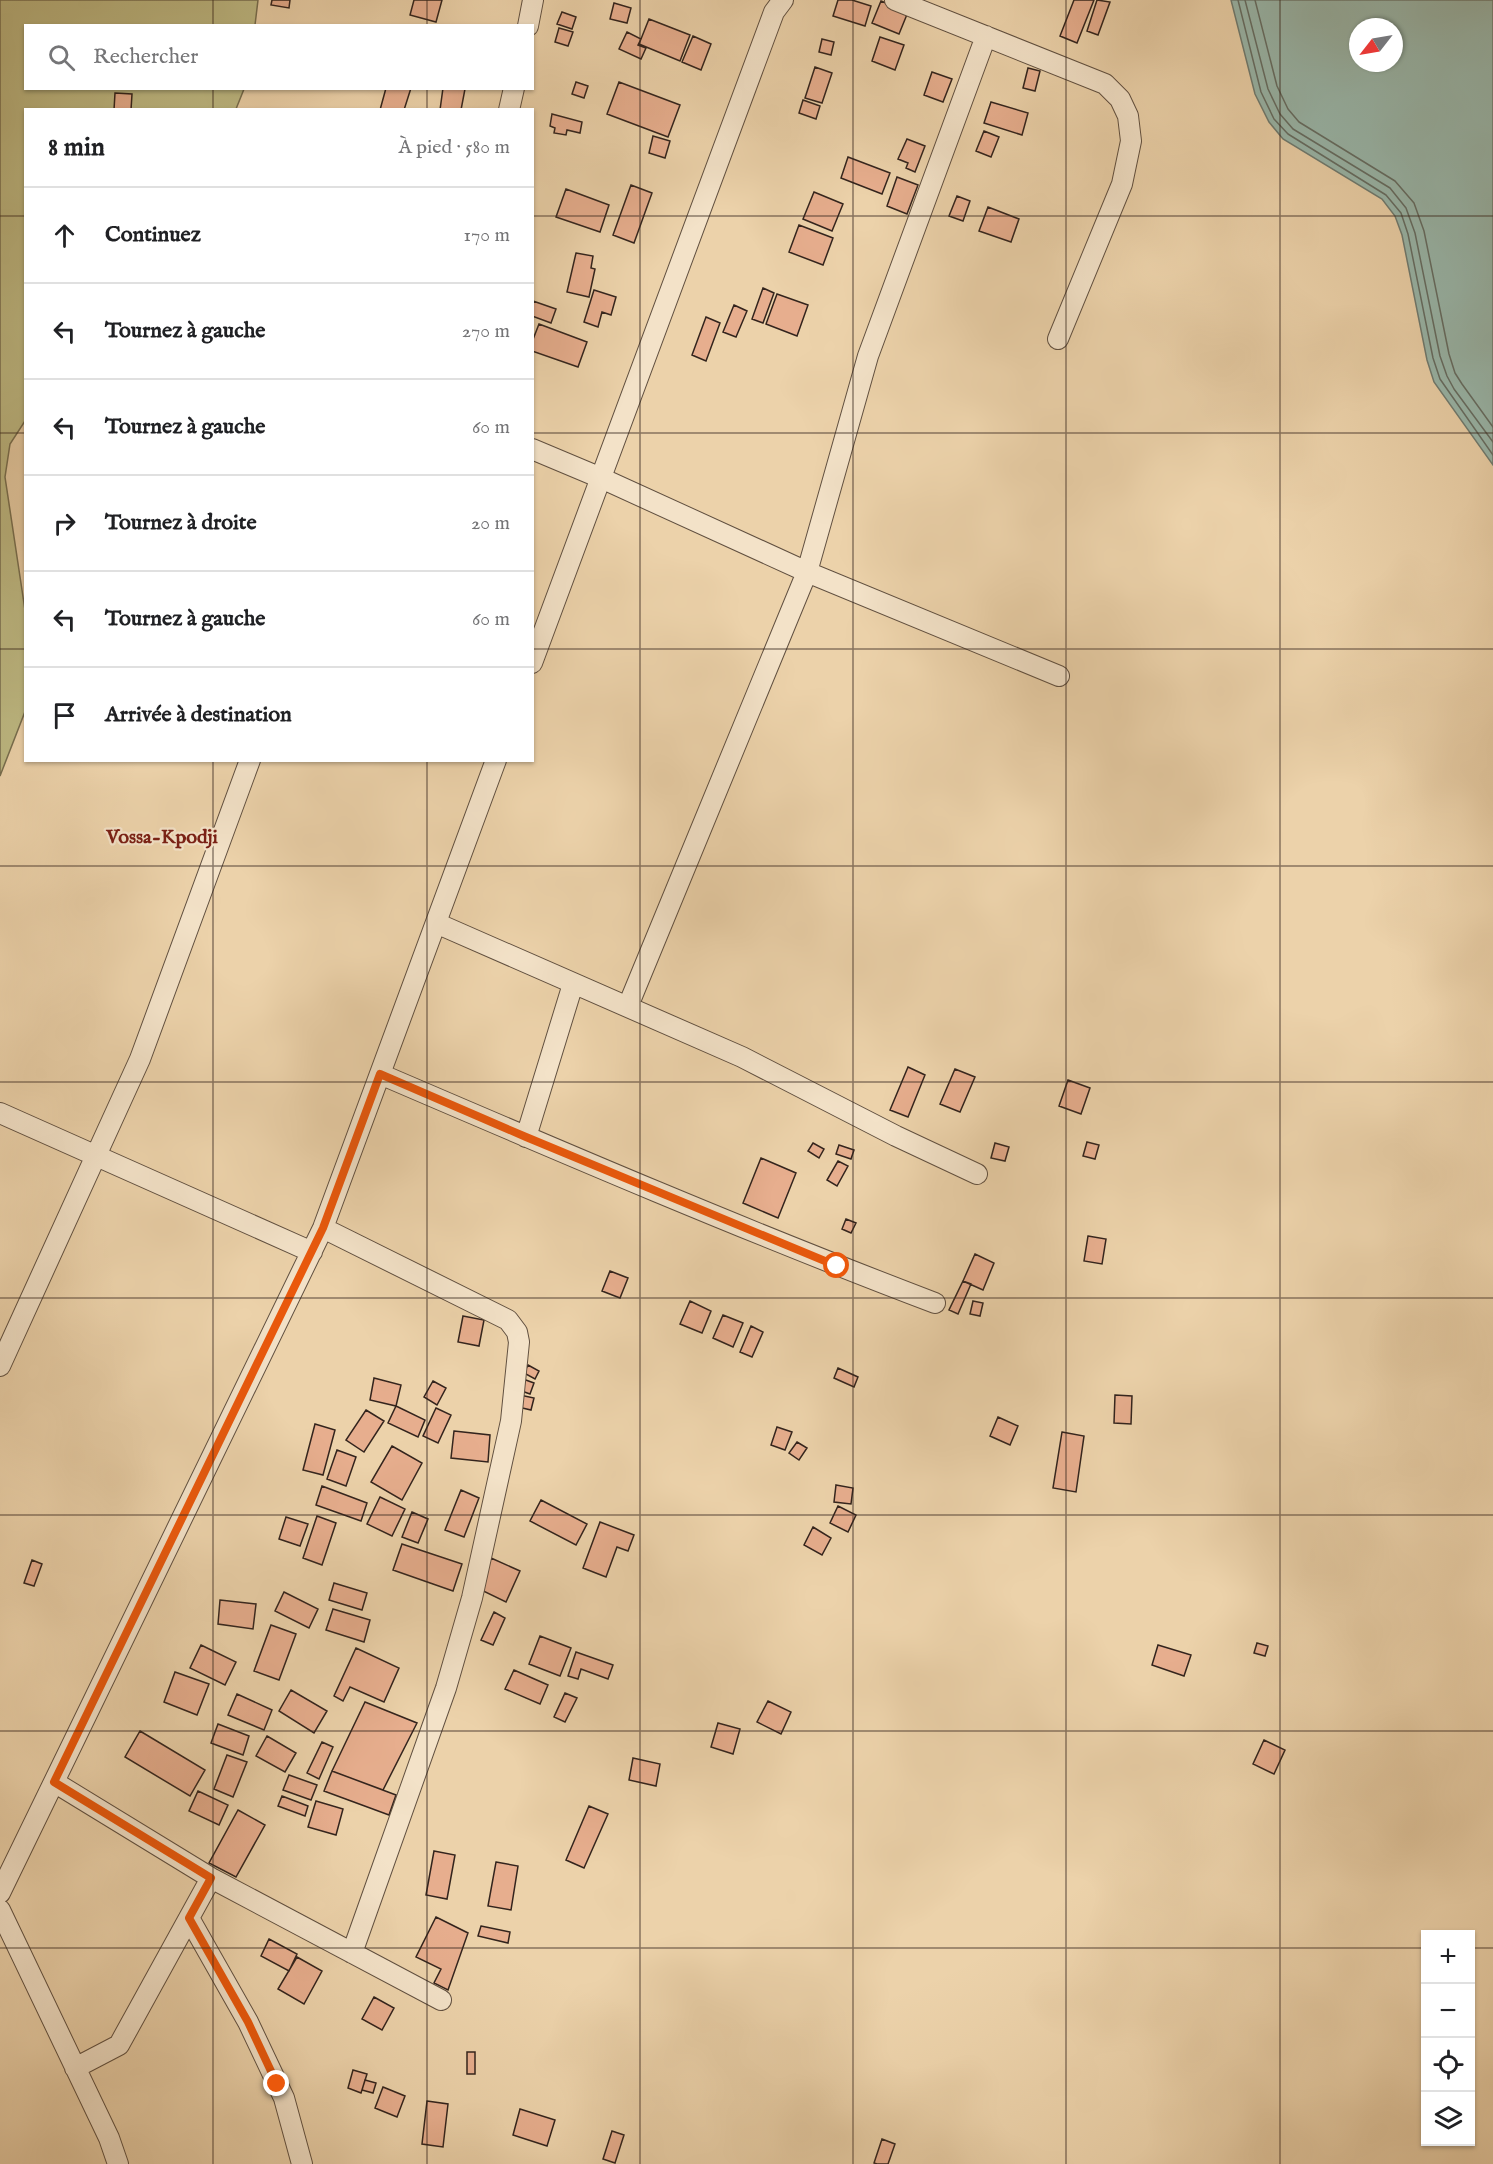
<!DOCTYPE html>
<html lang="fr">
<head>
<meta charset="utf-8">
<style>
	:root { --surface:#fff; --page:#f6f6f6; --text:#202124; --muted:#757577; --line:#e0e0e0 }
	body { margin:0; font-family:"IM FELL English",serif; background:var(--page); color:var(--text) }
	.controls { position:absolute; right:18px; bottom:18px; display:grid; overflow:hidden; border-radius:0px; box-shadow:0 2px 4px #0004 }
	.controls button { width:54px; height:54px; display:grid; place-items:center; padding:0; border:0; border-bottom:2px solid var(--line); background:var(--surface); color:var(--text); font:30px sans-serif }
	.compass { position:absolute; left:1349px; top:18px; width:54px; height:54px; border-radius:50%; background:var(--surface); box-shadow:0 2px 4px #0004; rotate:239deg }
	.stop { position:absolute; width:18px; height:18px; margin:-14px; border:4px solid #ea580c; border-radius:50%; background:#fff }
	.stop.end { background:#ea580c; border-color:#fff; box-shadow:0 2px 6px #0008 }
	.list { margin:0; padding:0; list-style:none }
	h2 { display:flex; justify-content:space-between; align-items:center; height:78px; margin:0; padding:0 24px; font-size:26px }
	h2 small { font-size:20px; font-weight:400; color:var(--muted) }
	.list li { display:grid; grid-template-columns:39px 1fr auto; gap:18px; align-items:center; box-sizing:border-box; height:96px; padding:0 24px; border-top:2px solid var(--line) }
	.list b { display:block; font-size:22px; white-space:nowrap }
	.list em { font-size:20px; font-style:normal; color:var(--muted) }
	.icon { flex:none; width:33px; height:33px; fill:none; stroke:currentColor; stroke-width:2; stroke-linecap:round; stroke-linejoin:round }
	.map { position:relative; flex:none; width:1493px; height:2164px; overflow:hidden }
	.search { position:absolute; background:var(--surface); box-shadow:0 2px 4px #0004; left:24px; top:24px; width:510px; height:66px; display:flex; align-items:center; gap:15px; box-sizing:border-box; padding:0 21px; border-radius:0px; color:var(--muted); font-size:22px }
	.panel { position:absolute; background:var(--surface); box-shadow:0 2px 4px #0004; left:24px; top:108px; width:510px; height:654px; border-radius:0px }
	.map>svg:first-child { display:block }
	.green { fill:#beba84; stroke:#786f50; stroke-width:1.5 }
	.water { fill:#99b7ab; stroke:#707c72; stroke-width:1.5; fill-rule:evenodd }
	.lines { fill:none; stroke-linecap:round; stroke-linejoin:round }
	.shore { stroke:#666e64; stroke-width:1.5 }
	.building { fill:#e7ae8e; stroke:#33241d; stroke-width:1.5 }
	.minor-casing { stroke:#615040; stroke-width:22 }
	.minor { stroke:#f3e2c8; stroke-width:20 }
	.route { stroke:#ea580c; stroke-width:8 }
	.grid { fill:none; stroke:#33241d; stroke-width:1.5; stroke-opacity:0.55 }
	.labels { text-anchor:middle; stroke-width:4.5; stroke-linejoin:round; paint-order:stroke }
	.neighbourhood-label { font-size:20px; font-weight:bold; fill:#7a1f14; stroke:#f3e2c8 }
</style>
</head>
<body>
<div class="map">
<svg width="1493" height="2164" viewBox="0 0 1493 2164">
	<rect width="100%" height="100%" fill="#ecd2aa"/>
	<filter id="stains"><feTurbulence type="fractalNoise" baseFrequency=".00333" numOctaves="4"/><feColorMatrix values="0 0 0 0 .2 0 0 0 0 .09 0 0 0 0 .02 0 0 0 .5 -.17"/></filter>
	<radialGradient id="worn" r=".72"><stop offset=".6" stop-color="#630" stop-opacity="0"/><stop offset="1" stop-color="#630" stop-opacity=".3"/></radialGradient>
	<path class="green" d="M0 0H258L255 25 26 26V88L244 89 236 109 26 110 25 421 10 444 5 477 25 610 26 709 0 776Z"/>
	<path class="water" d="M1231 0H1493V465L1434 382 1427 360 1402 235 1395 216 1382 199 1283 139 1269 122 1255 94ZM1358 27H1394V63H1358Z"/>
	<g class="lines">
		<path class="shore" d="M1238 0 1261 92 1274 119 1288 134 1386 195 1401 213 1408 234 1433 358 1440 379 1493 455
			M1245 0 1268 89 1280 114 1293 129 1390 188 1406 208 1415 233 1440 356 1447 376 1454 389 1493 442
			M1255 0 1277 86 1288 109 1299 122 1395 181 1414 203 1424 231 1449 354 1455 373 1462 384 1493 427"/>
	</g>
	<path class="building" d="M272 0H290L289 8 271 5Z
		M414 0H442L436 22 410 15Z
		M838 0H852L871 6 865 26 833 16Z
		M1074 0H1094L1077 43 1060 36Z
		M1097 0 1110 2 1098 35 1087 31Z
		M881 1 908 12 899 34 872 23Z
		M614 3 631 8 627 23 610 19Z
		M562 12 576 17 572 29 557 24Z
		M649 19 690 35 680 61 639 44Z
		M559 28 573 32 568 46 555 42Z
		M627 32 641 39 638 45 646 48 641 59 619 49Z
		M693 36 711 44 701 70 682 62Z
		M880 37 904 45 895 70 872 61Z
		M822 39 834 42 831 55 819 52Z
		M815 67 832 73 822 103 805 98Z
		M1028 68 1040 71 1035 91 1023 88Z
		M932 72 952 79 943 102 924 95Z
		M576 82 588 86 584 98 572 94Z
		M619 82 680 105 668 137 607 114Z
		M386 88H411L404 110H380Z
		M443 88 465 89 461 110H440Z
		M115 93 132 94 131 110H114Z
		M803 100 820 106 816 119 799 113Z
		M991 102 1028 113 1022 135 984 123Z
		M552 114 582 122 580 133 567 130 566 135 554 133 555 128 550 126Z
		M984 131 999 137 991 157 976 151Z
		M653 136 670 141 665 158 649 153Z
		M907 139 925 146 915 172 906 168 908 163 898 159Z
		M848 157 890 173 882 194 841 178Z
		M897 177 918 185 907 214 887 206Z
		M631 185 652 193 634 243 613 235Z
		M566 189 609 205 600 232 556 217Z
		M814 192 843 204 832 231 803 219Z
		M957 196 970 201 963 221 949 216Z
		M988 207 1019 219 1011 242 979 231Z
		M799 225 833 238 823 265 789 252Z
		M576 253 593 256 591 268 595 269 589 297 567 292Z
		M763 288 774 293 763 323 752 319Z
		M594 290 616 297 611 315 602 312 598 327 584 322Z
		M777 294 808 305 797 336 766 324Z
		M533 301 556 309 551 323 532 316Z
		M734 305 747 311 736 337 723 332Z
		M706 317 720 323 706 361 692 355Z
		M539 324 587 342 578 367 532 351V342Z
		M908 1067 925 1075 908 1117 890 1110Z
		M955 1069 975 1077 960 1112 940 1104Z
		M1068 1080 1090 1088 1081 1114 1059 1106Z
		M1087 1142 1099 1145 1095 1159 1083 1156Z
		M813 1143 824 1149 819 1158 808 1151Z
		M995 1143 1009 1147 1005 1161 991 1158Z
		M839 1145 854 1150 851 1159 836 1154Z
		M761 1158 796 1173 778 1218 743 1203Z
		M838 1161 848 1166 837 1186 827 1180Z
		M846 1219 856 1223 851 1233 842 1229Z
		M1088 1236 1106 1239 1102 1264 1084 1261Z
		M975 1254 994 1263 983 1290 963 1281Z
		M610 1271 628 1278 620 1298 602 1291Z
		M963 1281 971 1284 958 1314 949 1310Z
		M690 1301 711 1311 702 1333 680 1324Z
		M973 1301 983 1303 980 1316 970 1314Z
		M723 1315 743 1323 733 1347 713 1338Z
		M463 1316 484 1320 479 1346 458 1342Z
		M751 1326 763 1332 752 1357 740 1352Z
		M528 1365 539 1371 535 1379 524 1373Z
		M838 1368 858 1377 854 1387 834 1378Z
		M374 1378 401 1385 396 1406 370 1400Z
		M523 1379 534 1383 530 1394 519 1390Z
		M433 1381 446 1388 437 1405 424 1397Z
		M520 1395 534 1398 531 1410 518 1407Z
		M1115 1395 1132 1396 1131 1424 1114 1423Z
		M396 1406 425 1420 418 1437 388 1423Z
		M436 1408 451 1415 438 1443 423 1436Z
		M366 1410 384 1421 364 1452 346 1440Z
		M998 1417 1018 1426 1010 1445 990 1436Z
		M315 1424 335 1430 323 1475 303 1470Z
		M777 1427 792 1432 785 1450 771 1445Z
		M454 1431 490 1435 488 1462 451 1458Z
		M1062 1432 1084 1436 1076 1492 1053 1488Z
		M797 1442 807 1448 799 1460 789 1453Z
		M392 1446 422 1463 402 1500 371 1482Z
		M337 1450 356 1457 346 1486 327 1479Z
		M836 1485 853 1488 851 1504 834 1502Z
		M322 1486 367 1503 361 1521 316 1505Z
		M461 1490 479 1498 464 1537 445 1530Z
		M380 1497 405 1509 392 1536 367 1524Z
		M541 1500 587 1524 576 1545 530 1521Z
		M838 1506 856 1515 848 1532 830 1523Z
		M412 1512 428 1519 418 1543 402 1537Z
		M317 1516 336 1523 322 1565 303 1558Z
		M286 1517 308 1524 300 1546 279 1539Z
		M600 1522 634 1535 628 1551 617 1547 606 1577 583 1568Z
		M813 1527 831 1538 822 1555 804 1545Z
		M402 1544 462 1564 453 1591 393 1570Z
		M491 1558 520 1571 506 1602 477 1588Z
		M32 1560 42 1564 34 1586 24 1583Z
		M334 1583 367 1593 362 1610 329 1600Z
		M284 1592 318 1609 309 1628 275 1611Z
		M220 1600 256 1604 253 1629 218 1624Z
		M333 1609 370 1620 364 1642 326 1630Z
		M494 1612 505 1618 493 1645 481 1640Z
		M271 1625 296 1634 279 1680 254 1671Z
		M540 1636 571 1648 560 1676 529 1664Z
		M1257 1643 1268 1646 1265 1656 1254 1653Z
		M201 1645 236 1662 225 1685 190 1668Z
		M1158 1645 1191 1655 1184 1676 1152 1665Z
		M356 1648 399 1668 384 1702 350 1687 343 1701 334 1696Z
		M576 1652 613 1665 608 1679 581 1669 578 1679 568 1676Z
		M514 1670 548 1685 540 1704 505 1689Z
		M175 1672 209 1684 197 1715 164 1702Z
		M291 1690 327 1711 314 1733 279 1711Z
		M565 1693 577 1698 565 1722 554 1717Z
		M237 1694 272 1710 264 1730 228 1715Z
		M768 1701 791 1712 781 1734 757 1722Z
		M365 1702 417 1723 383 1790 332 1771Z
		M718 1723 740 1729 733 1754 711 1747Z
		M218 1724 249 1736 243 1755 211 1743Z
		M140 1731 205 1770 190 1796 125 1757Z
		M267 1736 296 1753 285 1772 256 1756Z
		M1264 1740 1285 1750 1274 1774 1253 1764Z
		M322 1742 333 1747 319 1779 307 1773Z
		M227 1755 247 1762 233 1797 214 1789Z
		M633 1758 660 1764 656 1786 629 1780Z
		M332 1771 396 1795 389 1815 324 1791Z
		M289 1775 317 1785 311 1800 283 1790Z
		M198 1791 228 1805 219 1825 189 1811Z
		M282 1796 308 1806 305 1816 278 1806Z
		M316 1801 343 1809 336 1835 308 1827Z
		M589 1806 608 1814 584 1868 566 1860Z
		M238 1810 265 1825 236 1877 209 1863Z
		M434 1851 455 1855 447 1899 426 1895Z
		M496 1862 518 1866 511 1910 488 1906Z
		M436 1917 468 1933 448 1990 434 1983 441 1969 416 1957Z
		M481 1926 510 1932 508 1943 478 1936Z
		M269 1939 297 1954 289 1971 261 1956Z
		M297 1957 322 1971 304 2004 278 1989Z
		M374 1997 394 2008 382 2030 362 2019Z
		M467 2052H475V2074H467Z
		M353 2070 367 2074 361 2093 348 2088Z
		M365 2080 376 2083 373 2093 362 2090Z
		M383 2087 405 2096 397 2117 375 2108Z
		M427 2101 448 2104 443 2147 422 2144Z
		M520 2109 555 2120 547 2146 513 2135Z
		M612 2131 624 2135 615 2163 603 2159Z
		M882 2139 895 2144 888 2164H877L874 2163Z"/>
	<g class="lines">
		<g class="minor-casing">
			<path id="minor" d="M895 0 1105 84 1120 99 1128 116 1131 141 1122 184 1058 339
				M528 26 533 0
				M509 110 514 88
				M532 449 601 478 807 572 1059 676
				M532 663 774 12 783 0
				M436 923 742 1057 896 1136 977 1174
				M628 1006 807 572 868 356 986 36
				M380 1074C564 1153 748 1232 935 1303
				M0 1113 312 1252
				M526 1137 573 984
				M323 1228 508 1320 517 1332 519 1342 511 1421 472 1598 446 1688 352 1953
				M0 1366 140 1059 250 760
				M54 1782 211 1878 441 2000
				M0 1893 323 1228 496 760
				M0 1910 109 2138 118 2164
				M189 1918 248 2022 284 2098 302 2164
				M75 2068 119 2045 211 1878"/>
		</g>
		<use href="#minor" class="minor"/>
	</g>
	<g class="lines">
		<path class="route" d="M277 2084 248 2022 189 1918 211 1878 54 1782 323 1228 380 1074 526 1137 837 1266"/>
	</g>
	<path class="grid" d="M213 0V26M427 0V26M640 0V2164M853 0V2164M1066 0V2164M1280 0V2164M213 88V110M427 88V110M0 216H26M532 216H1493M0 433H26M532 433H1493M0 649H26M532 649H1493M213 760V2164M427 760V2164M0 866H1493M0 1082H1493M0 1298H1493M0 1515H1493M0 1731H1493M0 1948H1426M1470 1948H1493"/>
	<g class="labels">
		<g class="neighbourhood-label">
			<text x="162" y="843">Vossa-Kpodji</text>
		</g>
	</g>
	<rect width="100%" height="100%" filter="url(#stains)"/>
	<rect width="100%" height="100%" fill="url(#worn)"/>
</svg>
<div class="controls">
<button>+</button>
<button>−</button>
<button><svg class="icon" aria-label="locate" viewBox="0 0 24 24"><circle cx="12" cy="12" r="6"/><path d="M12 2v4M12 18v4M2 12h4M18 12h4"/></svg></button>
<button><svg class="icon" aria-label="layers" viewBox="0 0 24 24"><path d="M12 4l9 5-9 5-9-5zM3 14l9 5 9-5"/></svg></button>
</div>
<svg class="compass" viewBox="-18 -18 36 36"><path d="M0-13l5 13h-10z" fill="#e53935"/><path d="M0 13l5-13h-10z" fill="#757577"/></svg>
<div class="stop" style="left:837px;top:1266px"></div>
<div class="stop end" style="left:277px;top:2084px"></div>
<div class="search"><svg class="icon" aria-label="search" viewBox="0 0 24 24"><circle cx="10" cy="10" r="6"/><path d="M15 15l6 6"/></svg>Rechercher</div>
<section class="panel">
<h2>8 min<small>À pied · 580 m</small></h2>
<ul class="list">
<li><svg class="icon" aria-label="ahead" viewBox="0 0 24 24"><path d="M12 20V5M6 11l6-6 6 6"/></svg><div><b>Continuez</b></div><em>170 m</em></li>
<li><svg class="icon" aria-label="left" viewBox="0 0 24 24"><path d="M17 20v-9H6M10 6l-5 5 5 5"/></svg><div><b>Tournez à gauche</b></div><em>270 m</em></li>
<li><svg class="icon" aria-label="left" viewBox="0 0 24 24"><path d="M17 20v-9H6M10 6l-5 5 5 5"/></svg><div><b>Tournez à gauche</b></div><em>60 m</em></li>
<li><svg class="icon" aria-label="right" viewBox="0 0 24 24"><path d="M7 20v-9h11M14 6l5 5-5 5"/></svg><div><b>Tournez à droite</b></div><em>20 m</em></li>
<li><svg class="icon" aria-label="left" viewBox="0 0 24 24"><path d="M17 20v-9H6M10 6l-5 5 5 5"/></svg><div><b>Tournez à gauche</b></div><em>60 m</em></li>
<li><svg class="icon" aria-label="arrive" viewBox="0 0 24 24"><path d="M6 21V4h12l-3 4 3 4H6"/></svg><div><b>Arrivée à destination</b></div></li>
</ul>
</section>
</div>
</body>
</html>
